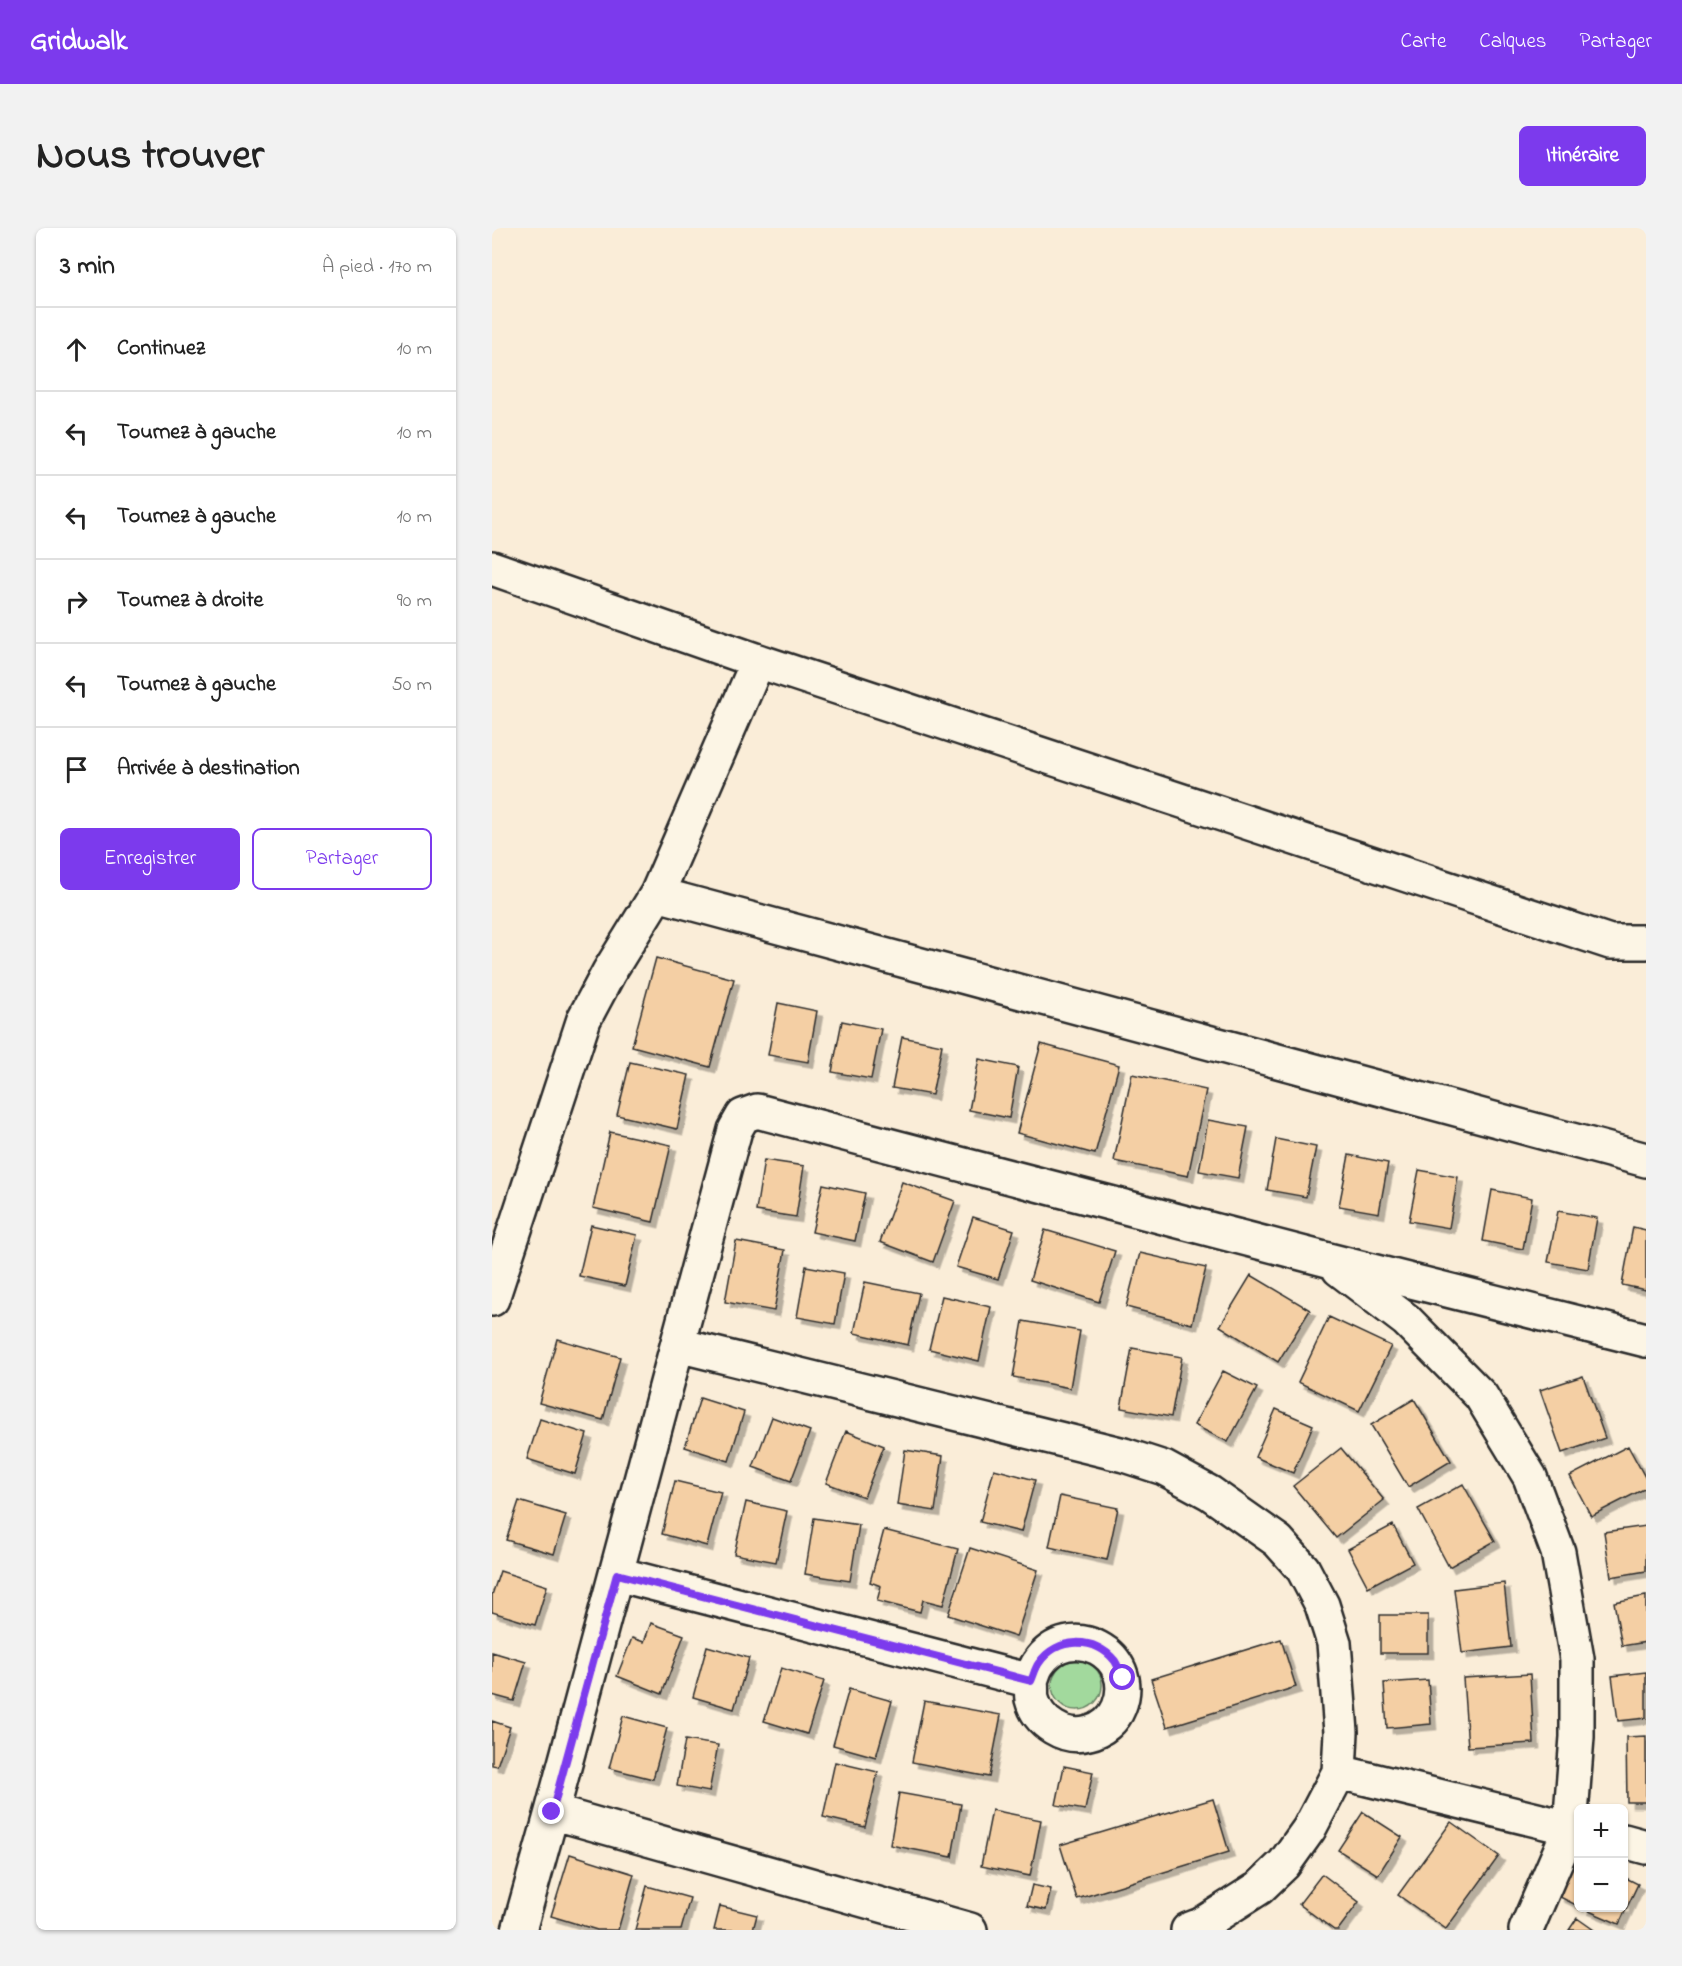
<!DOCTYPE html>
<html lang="fr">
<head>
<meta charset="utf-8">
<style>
	:root { --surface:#fff; --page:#f2f2f2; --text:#222; --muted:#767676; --line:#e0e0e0; --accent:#7c3aed }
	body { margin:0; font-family:"Indie Flower",sans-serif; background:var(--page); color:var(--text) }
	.controls { position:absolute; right:18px; bottom:18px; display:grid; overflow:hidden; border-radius:9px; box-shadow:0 2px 4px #0004 }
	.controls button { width:54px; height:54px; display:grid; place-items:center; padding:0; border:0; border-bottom:2px solid var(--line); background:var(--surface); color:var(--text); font:30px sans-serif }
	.stop { position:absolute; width:18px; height:18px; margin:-14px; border:4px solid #7c3aed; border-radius:50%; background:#fff }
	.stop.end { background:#7c3aed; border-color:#fff; box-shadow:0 2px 6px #0008 }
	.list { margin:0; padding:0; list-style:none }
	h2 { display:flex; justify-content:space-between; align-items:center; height:78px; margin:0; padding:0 24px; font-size:26px }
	h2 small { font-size:20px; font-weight:400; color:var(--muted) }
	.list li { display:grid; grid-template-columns:39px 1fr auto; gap:18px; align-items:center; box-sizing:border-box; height:84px; padding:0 24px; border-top:2px solid var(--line) }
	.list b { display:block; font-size:22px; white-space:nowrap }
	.list em { font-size:20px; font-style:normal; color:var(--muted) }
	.actions { display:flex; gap:12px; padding:18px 24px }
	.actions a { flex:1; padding:14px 0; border:2px solid var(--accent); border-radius:9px; text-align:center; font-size:21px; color:var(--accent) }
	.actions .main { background:var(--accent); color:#fff }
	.icon { flex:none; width:33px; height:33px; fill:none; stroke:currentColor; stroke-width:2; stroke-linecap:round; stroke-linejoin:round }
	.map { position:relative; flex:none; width:1154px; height:1702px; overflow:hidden; border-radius:9px }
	header { display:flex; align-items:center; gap:36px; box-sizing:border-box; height:84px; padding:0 30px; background:var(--accent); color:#fff }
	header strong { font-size:28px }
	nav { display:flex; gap:33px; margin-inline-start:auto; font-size:21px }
	.intro { display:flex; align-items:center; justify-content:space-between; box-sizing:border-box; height:144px; padding:0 36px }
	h1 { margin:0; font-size:42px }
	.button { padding:15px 27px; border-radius:9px; background:var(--accent); color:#fff; font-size:21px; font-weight:700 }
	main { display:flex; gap:36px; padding:0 36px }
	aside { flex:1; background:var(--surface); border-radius:9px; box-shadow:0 2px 4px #0004 }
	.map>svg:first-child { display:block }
	.green { fill:#a2d99d; stroke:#668264; stroke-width:1.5 }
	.building { fill:#f4cfa4; stroke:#2b2b2b; stroke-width:1.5; filter:url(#shadow) }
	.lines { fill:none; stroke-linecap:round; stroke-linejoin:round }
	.minor-casing { stroke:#2b2b2b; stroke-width:38 }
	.minor { stroke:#fcf5e5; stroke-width:33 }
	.route { stroke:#7c3aed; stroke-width:8 }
</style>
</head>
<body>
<header>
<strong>Gridwalk</strong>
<nav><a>Carte</a><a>Calques</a><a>Partager</a></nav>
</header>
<div class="intro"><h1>Nous trouver</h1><a class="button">Itinéraire</a></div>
<main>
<aside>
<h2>3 min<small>À pied · 170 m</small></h2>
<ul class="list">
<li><svg class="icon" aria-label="ahead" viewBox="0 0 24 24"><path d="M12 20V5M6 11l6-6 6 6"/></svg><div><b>Continuez</b></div><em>10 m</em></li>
<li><svg class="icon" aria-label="left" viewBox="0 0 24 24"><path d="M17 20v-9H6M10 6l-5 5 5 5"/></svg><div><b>Tournez à gauche</b></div><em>10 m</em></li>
<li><svg class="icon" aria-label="left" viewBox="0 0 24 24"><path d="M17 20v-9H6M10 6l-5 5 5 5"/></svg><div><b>Tournez à gauche</b></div><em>10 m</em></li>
<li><svg class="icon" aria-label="right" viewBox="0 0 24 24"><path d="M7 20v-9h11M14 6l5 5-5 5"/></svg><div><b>Tournez à droite</b></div><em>90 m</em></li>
<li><svg class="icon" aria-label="left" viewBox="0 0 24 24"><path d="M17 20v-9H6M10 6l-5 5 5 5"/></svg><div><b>Tournez à gauche</b></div><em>50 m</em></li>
<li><svg class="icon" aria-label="arrive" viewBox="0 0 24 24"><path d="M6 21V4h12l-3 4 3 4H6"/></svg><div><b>Arrivée à destination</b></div></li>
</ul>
<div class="actions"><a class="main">Enregistrer</a><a>Partager</a></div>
</aside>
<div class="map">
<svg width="1154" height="1702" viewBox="0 0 1154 1702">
	<defs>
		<filter id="shadow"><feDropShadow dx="5.5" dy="5.5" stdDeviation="0" flood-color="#0004"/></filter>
	</defs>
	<rect width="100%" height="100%" fill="#faedd8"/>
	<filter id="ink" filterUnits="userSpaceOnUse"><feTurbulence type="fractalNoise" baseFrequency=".0167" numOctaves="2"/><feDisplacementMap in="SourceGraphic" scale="12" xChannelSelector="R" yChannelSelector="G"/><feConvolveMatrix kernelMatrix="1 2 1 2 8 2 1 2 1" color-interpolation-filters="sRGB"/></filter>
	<g filter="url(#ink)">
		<path class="green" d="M560 1457a25 25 0 1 1 50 0a25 25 0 1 1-50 0Z"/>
		<path class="building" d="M164 730 242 751 218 839 140 818Z
			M286 775 325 783 316 834 276 827Z
			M350 793 389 801 379 851 340 844Z
			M410 809 450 817 440 867 400 860Z
			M549 816 627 837 603 926 525 905Z
			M487 831 526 839 517 890 477 882Z
			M138 834 197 847 185 901 125 887Z
			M640 846 714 862 696 948 622 933Z
			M716 892 756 899 746 950 707 943Z
			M118 904 179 917 161 994 101 980Z
			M784 911 824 919 814 969 775 962Z
			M857 927 896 935 887 985 847 978Z
			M272 932 312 938 304 989 264 983Z
			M927 942 966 949 957 1000 917 993Z
			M410 954 463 973 441 1034 388 1014Z
			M331 956 373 965 363 1013 320 1004Z
			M1000 962 1040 970 1031 1021 991 1013Z
			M1066 983 1105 990 1096 1041 1056 1034Z
			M481 989 522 1002 506 1051 464 1039Z
			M99 997 145 1007 133 1058 87 1048Z
			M1141 999 1154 1002V1062L1130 1057Z
			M553 1002 623 1023 607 1074 538 1052Z
			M244 1013 293 1022 282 1083 233 1074Z
			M648 1025 714 1040 700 1096 634 1079Z
			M314 1038 352 1045 343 1096 305 1089Z
			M759 1047 818 1082 786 1134 728 1098Z
			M373 1054 427 1065 416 1117 362 1105Z
			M450 1068 499 1079 487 1133 437 1121Z
			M837 1089 899 1118 867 1183 806 1154Z
			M531 1093 588 1103 578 1160 521 1149Z
			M65 1111 128 1129 111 1192 47 1175Z
			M640 1120 690 1129 679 1189 629 1180Z
			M731 1143 765 1160 736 1214 702 1197Z
			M1091 1148 1113 1210 1070 1225 1048 1162Z
			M208 1170 252 1184 237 1233 193 1219Z
			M922 1171 959 1233 916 1259 879 1197Z
			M784 1181 821 1197 801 1245 763 1229Z
			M280 1189 318 1203 299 1253 261 1239Z
			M48 1191 95 1206 83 1246 35 1231Z
			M354 1203 392 1218 372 1269 334 1255Z
			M1136 1218 1154 1251V1260L1099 1288 1078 1248Z
			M849 1220 892 1272 844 1310 801 1258Z
			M413 1222 451 1228 443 1283 405 1277Z
			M502 1241 543 1252 529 1304 488 1294Z
			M183 1253 229 1264 215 1318 170 1306Z
			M971 1256 1003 1313 957 1339 926 1281Z
			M568 1268 626 1280 615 1332 557 1319Z
			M27 1273 74 1287 62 1326 14 1312Z
			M254 1274 295 1283 284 1334 242 1326Z
			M322 1290 367 1297 358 1353 313 1346Z
			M901 1297 921 1335 876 1359 856 1321Z
			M1154 1298V1343L1119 1349 1112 1304Z
			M392 1302 466 1321 451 1377 431 1372 428 1384 385 1373 389 1358 378 1354Z
			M478 1320 546 1342 524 1409 456 1387Z
			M8 1343 55 1358 43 1397 0 1384V1367Z
			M1012 1355 1019 1419 970 1425 962 1361Z
			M1154 1368V1414L1130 1418 1122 1374Z
			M888 1387H936V1425H888Z
			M159 1395 192 1407 170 1466 125 1448 140 1410 152 1414Z
			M789 1411 804 1459 675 1499 659 1451Z
			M215 1418 257 1430 242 1481 201 1469Z
			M0 1424 34 1434 22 1473 0 1467Z
			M289 1440 332 1453 315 1506 272 1493Z
			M1154 1444V1490L1126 1493 1120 1448Z
			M1038 1446 1042 1515 976 1519 971 1450Z
			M936 1452 939 1496 895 1500 892 1455Z
			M357 1461 400 1473 384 1529 341 1517Z
			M432 1473 509 1487 497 1549 420 1534Z
			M131 1488 175 1500 161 1551 117 1540Z
			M0 1493 18 1499 5 1538 0 1537Z
			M1154 1508V1574H1135L1134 1509Z
			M193 1512 226 1517 217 1564 185 1558Z
			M343 1534 386 1544 373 1599 331 1589Z
			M572 1538 601 1544 593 1582 564 1577Z
			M407 1565 469 1576 460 1629 398 1617Z
			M721 1571 737 1624 585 1671 568 1617Z
			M500 1582 549 1592 538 1648 489 1638Z
			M871 1584 910 1609 886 1647 846 1622Z
			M959 1594 1007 1628 954 1701 906 1667Z
			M78 1626 142 1646 126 1702H105L59 1688Z
			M1086 1628V1678L1066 1668Z
			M830 1646 867 1674 846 1702H842L807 1676Z
			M1132 1649 1146 1656 1127 1696 1090 1680H1132Z
			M540 1657 559 1661 554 1682 535 1678Z
			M155 1658 198 1670 189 1702H143Z
			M228 1678 265 1687 261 1702H222Z
			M1085 1690 1102 1702H1077Z"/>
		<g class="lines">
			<g class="minor-casing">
				<path id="minor" d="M0 340 266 433 1118 714H1154
					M165 666 1154 932
					M847 1041 914 1092 989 1168 1038 1249 1066 1324 1085 1431V1509L1078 1600 1034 1702
					M0 1071 92 791 117 744 165 666 266 433
					M186 1117 632 1227 672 1240 718 1265 786 1313 811 1341 830 1377 842 1415 849 1504 847 1544 817 1601 792 1636 767 1660 709 1697 696 1702
					M125 1346 539 1453C540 1458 539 1466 540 1471 546 1495 573 1512 597 1505 610 1502 622 1492 627 1479 648 1426 577 1389 546 1436 543 1440 541 1447 539 1453
					M847 1544 1086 1602
					M60 1584 478 1702
					M1132 1613 1154 1619
					M27 1702 60 1584 243 902 251 888 265 883 836 1032 1154 1112"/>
			</g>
			<use href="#minor" class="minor"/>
		</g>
	</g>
	<g class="lines" filter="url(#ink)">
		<path class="route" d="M60 1584 125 1346 539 1453C542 1447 543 1440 547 1435 565 1409 603 1408 623 1433 626 1438 629 1445 631 1450"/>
	</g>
</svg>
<div class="controls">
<button>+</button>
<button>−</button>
</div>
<div class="stop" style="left:631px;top:1450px"></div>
<div class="stop end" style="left:60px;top:1584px"></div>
</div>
</main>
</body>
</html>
